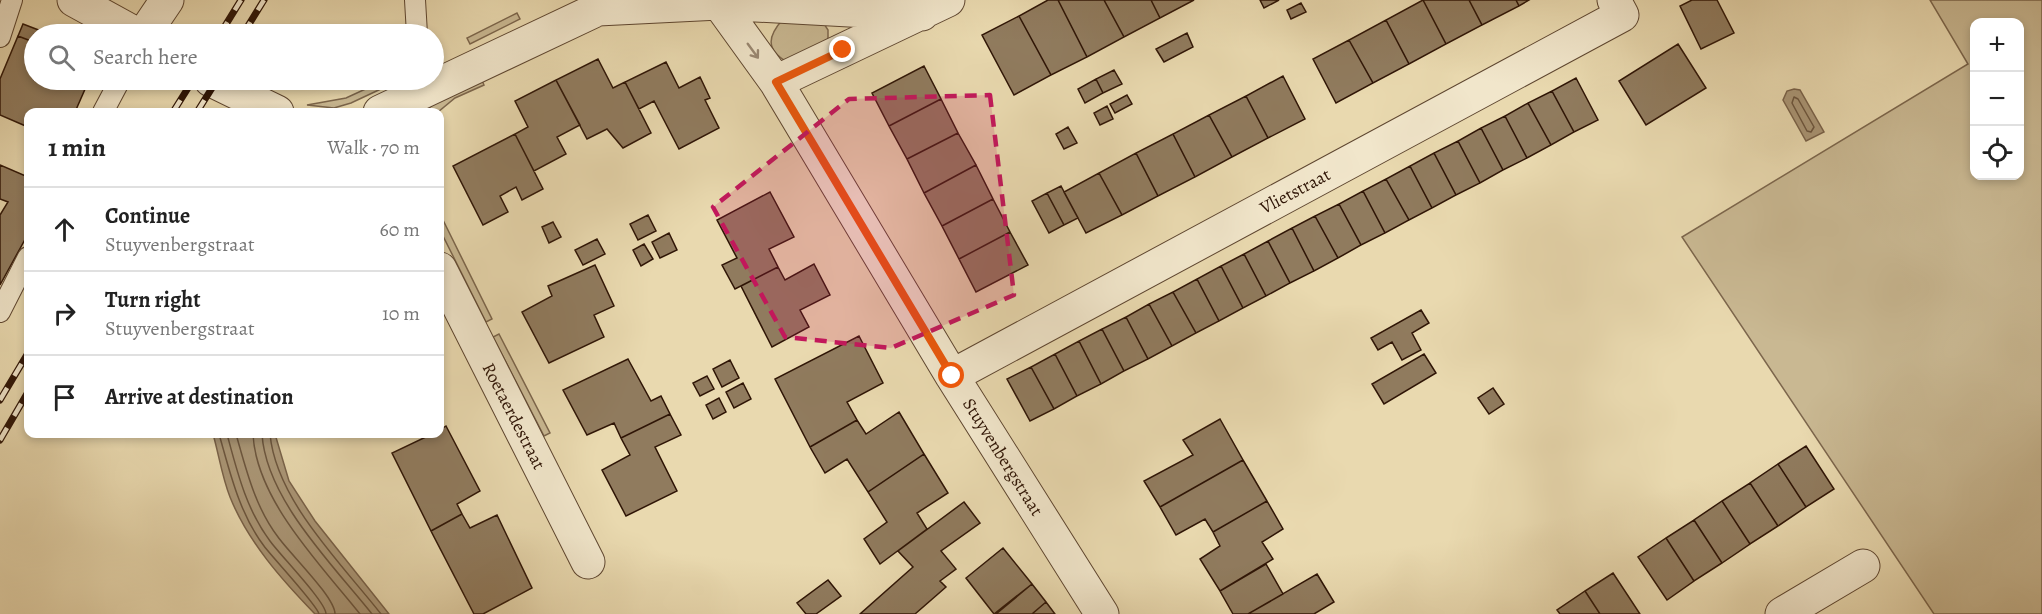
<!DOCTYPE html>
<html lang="en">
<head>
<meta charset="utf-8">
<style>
	:root { --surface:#fff; --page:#f6f6f6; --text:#222; --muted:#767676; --line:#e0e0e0 }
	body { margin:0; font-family:Alegreya,serif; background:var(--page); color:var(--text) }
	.controls { position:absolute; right:18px; top:18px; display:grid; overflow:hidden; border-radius:12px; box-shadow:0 3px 9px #0003 }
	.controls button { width:54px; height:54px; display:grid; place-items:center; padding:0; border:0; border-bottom:2px solid var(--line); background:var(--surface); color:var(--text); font:30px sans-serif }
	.stop { position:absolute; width:18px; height:18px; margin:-14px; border:4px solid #ea580c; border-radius:50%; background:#fff }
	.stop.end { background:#ea580c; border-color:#fff; box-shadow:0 2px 6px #0008 }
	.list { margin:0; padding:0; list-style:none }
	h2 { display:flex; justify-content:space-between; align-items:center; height:78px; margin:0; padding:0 24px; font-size:26px }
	h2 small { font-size:20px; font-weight:400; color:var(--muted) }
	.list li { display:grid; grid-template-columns:39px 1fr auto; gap:18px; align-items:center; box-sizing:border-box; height:84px; padding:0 24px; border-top:2px solid var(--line) }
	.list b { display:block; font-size:22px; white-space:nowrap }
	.list p { margin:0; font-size:20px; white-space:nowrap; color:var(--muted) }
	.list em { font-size:20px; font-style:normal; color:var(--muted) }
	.icon { flex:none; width:33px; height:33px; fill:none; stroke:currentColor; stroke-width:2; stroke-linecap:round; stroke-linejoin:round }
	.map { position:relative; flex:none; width:2042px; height:614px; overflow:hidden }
	.search { position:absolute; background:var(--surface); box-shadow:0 3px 9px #0003; left:24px; top:24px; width:420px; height:66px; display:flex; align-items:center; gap:15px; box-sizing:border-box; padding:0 21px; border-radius:33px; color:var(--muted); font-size:22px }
	.panel { position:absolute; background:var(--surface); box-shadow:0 3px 9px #0003; left:24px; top:108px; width:420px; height:330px; border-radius:12px }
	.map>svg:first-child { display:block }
	.green { fill:#c9b892; stroke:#7c664c; stroke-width:1.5; fill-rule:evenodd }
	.water { fill:#aa9676; stroke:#796249; stroke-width:1.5 }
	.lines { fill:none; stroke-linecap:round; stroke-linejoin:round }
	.shore { stroke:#6c563e; stroke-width:1.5 }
	.building { fill:#907b5e; stroke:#2f1506; stroke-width:1.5 }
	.service-casing { stroke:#5e4630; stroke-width:22 }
	.minor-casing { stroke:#5e4630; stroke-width:35 }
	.service { stroke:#f1e6cb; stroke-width:20 }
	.minor { stroke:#f1e6cb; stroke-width:33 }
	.rail-casing { stroke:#2f1506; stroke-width:7 }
	.rail { stroke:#f1e6cb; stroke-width:4.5; stroke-dasharray:14; stroke-linecap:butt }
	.oneway { stroke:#9a8872 }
	.route { stroke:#ea580c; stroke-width:8 }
	.marked { fill:#c2185b; fill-opacity:0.2; stroke:#c2185b; stroke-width:4.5; stroke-dasharray:12 8; stroke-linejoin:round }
	.labels { text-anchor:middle; stroke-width:4.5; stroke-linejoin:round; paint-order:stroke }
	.street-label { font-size:18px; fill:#2f1506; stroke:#f1e6cb }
</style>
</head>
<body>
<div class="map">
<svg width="2042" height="614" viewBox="0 0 2042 614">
	<rect width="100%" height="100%" fill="#e9d9af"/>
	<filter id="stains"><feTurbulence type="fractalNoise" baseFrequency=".00333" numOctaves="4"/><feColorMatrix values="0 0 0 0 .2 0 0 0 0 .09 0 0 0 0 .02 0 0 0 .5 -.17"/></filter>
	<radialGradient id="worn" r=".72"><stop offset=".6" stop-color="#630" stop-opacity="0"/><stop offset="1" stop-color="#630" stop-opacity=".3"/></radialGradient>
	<path class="green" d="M1930 0H2042V614H1934L1682 237 1968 64ZM1974 22H2020V176H1974Z
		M517 13 520 19 470 44 467 38Z
		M783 19H821L828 30V39L787 62C765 49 768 36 783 19Z
		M481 78 484 85 455 98 438 112H426L431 106Z
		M385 80H400L351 103 334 108 307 105 346 98Z
		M440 214 492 319 486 322 440 230Z
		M499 334 550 433 544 436 493 337Z"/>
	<path class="water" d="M1794 89 1800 90 1824 132 1806 141 1783 100 1787 91Z
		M213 434H275L289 481 315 521 389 614H315C282 580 248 542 230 497 222 477 219 455 213 434Z"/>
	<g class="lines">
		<path class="shore" d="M1794 97 1798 99 1814 127 1811 132 1807 131 1792 103Z
			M219 434C230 472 239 513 264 546 272 557 318 606 319 614
			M227 434C237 471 246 509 270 541 280 555 326 602 326 614
			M236 434C246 469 255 507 278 537 290 554 335 597 335 614
			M253 434C256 500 321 565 360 614
			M262 434C266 499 333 565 372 614
			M270 434C276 500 341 563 381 614"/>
	</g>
	<path class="building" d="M1048 0H1058L1087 57 1051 75 1019 16Z
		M1058 0H1104L1124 37 1087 57Z
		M1104 0H1151L1160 18 1124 37Z
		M1151 0H1194L1160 18Z
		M1260 0H1279L1264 8Z
		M1423 0 1446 44 1409 64 1386 20Z
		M1423 0H1469L1482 25 1446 44Z
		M1469 0H1516L1519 6 1482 25Z
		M1516 0H1529L1519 6Z
		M1692 0H1717L1734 33 1701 49 1680 6Z
		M1301 3 1306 12 1291 19 1287 10Z
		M1019 16 1051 75 1014 95 982 35Z
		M1386 20 1409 64 1373 83 1349 40Z
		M23 24 49 34H34L31 41 18 36Z
		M1187 33 1193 47 1164 62 1156 49Z
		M34 34V80H89L75 112H28V127L0 115V79L18 36 31 41Z
		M1349 40 1373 83 1336 103 1313 59Z
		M1678 44 1706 88 1646 125 1619 81Z
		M598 59 613 88 625 82 651 133 623 148 607 129 587 139 556 80Z
		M666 62 679 88 700 77 710 98 705 100 719 128 679 149 654 101 639 109 625 82Z
		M924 66 941 99 889 126 872 93Z
		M1114 70 1122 84 1103 93 1096 79Z
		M1283 76 1305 119 1268 138 1246 96Z
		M1576 78 1598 120 1574 132 1552 91Z
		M1096 79 1103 93 1085 103 1078 89Z
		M556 80 580 125 557 137 566 154 534 171 515 134 528 127 515 101Z
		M1552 91 1574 132 1551 145 1528 103Z
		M1127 95 1132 104 1115 113 1110 104Z
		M1246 96 1268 138 1232 157 1209 115Z
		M941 99 958 133 907 159 889 126Z
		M1528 103 1551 145 1527 158 1505 116Z
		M1107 106 1113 119 1100 125 1094 113Z
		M1209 115 1232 157 1195 177 1173 134Z
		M1505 116 1527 158 1503 170 1481 128Z
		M1068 127 1077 143 1064 149 1056 134Z
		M1481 128 1503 170 1480 183 1458 141Z
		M958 133 976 165 924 193 907 159Z
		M515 134 543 189 522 200 516 187 500 196 508 212 483 225 453 166Z
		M1173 134 1195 177 1158 196 1136 153Z
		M1458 141 1480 183 1456 195 1434 153Z
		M1136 153 1158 196 1122 215 1099 173Z
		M1434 153 1456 195 1432 208 1410 166Z
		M0 165 28 177V234L0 285V215L8 202 0 199Z
		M976 165 993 199 942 226 924 193Z
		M1410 166 1432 208 1409 220 1386 179Z
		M1099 173 1122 215 1086 233 1064 192Z
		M1386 179 1409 220 1385 233 1363 191Z
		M1061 186 1078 218 1064 225 1047 193Z
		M1363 191 1385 233 1361 245 1339 204Z
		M770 192 794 237 769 249 778 267 735 289 722 265 737 258 717 220Z
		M1047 193 1064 225 1049 233 1032 201Z
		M993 199 1010 232 959 259 942 226Z
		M1339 204 1361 245 1338 258 1315 216Z
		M648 215 656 231 638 240 630 224Z
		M1315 216 1338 258 1314 271 1292 228Z
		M553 222 561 237 549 243 542 227Z
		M1292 228 1314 271 1290 283 1268 241Z
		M1010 232 1028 265 976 292 959 259Z
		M669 233 677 250 660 258 652 242Z
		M597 239 605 254 583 265 575 250Z
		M1268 241 1290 283 1266 296 1244 254Z
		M644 244 653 259 641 266 633 250Z
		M1244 254 1266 296 1243 308 1221 266Z
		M814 264 830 295 800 310 809 327 772 347 741 286 778 267 785 280Z
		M595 265 614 306 594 315 604 337 549 363 522 312 552 296 548 286Z
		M1221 266 1243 308 1219 321 1197 279Z
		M1197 279 1219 321 1196 333 1173 292Z
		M1173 292 1196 333 1172 346 1149 304Z
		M1149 304 1172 346 1148 359 1126 317Z
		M1421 310 1429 323 1412 333 1421 350 1402 360 1392 342 1378 350 1371 338Z
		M1126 317 1148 359 1124 371 1102 329Z
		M1102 329 1124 371 1101 384 1079 341Z
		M859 336 883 383 847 402 857 420 810 447 775 379Z
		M1079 341 1101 384 1077 396 1055 354Z
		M1055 354 1077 396 1054 409 1031 367Z
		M1424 354 1436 373 1384 404 1372 384Z
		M628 359 651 401 661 396 670 414 621 438 614 423 587 435 563 390Z
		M730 360 739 378 722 387 713 369Z
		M1031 367 1054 409 1030 421 1007 379Z
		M707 376 714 389 700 396 693 383Z
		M743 383 751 399 734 408 726 392Z
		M1493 388 1504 404 1489 414 1478 398Z
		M719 398 726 412 713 419 706 405Z
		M899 412 924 454 868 492 847 459 825 473 810 447 857 420 866 434Z
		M670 414 681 435 655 447 677 491 626 516 602 470 630 455 621 438Z
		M1220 419 1243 460 1160 507 1144 481 1193 455 1183 440Z
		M446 426 480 491 457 504 462 514 431 531 392 453 432 434H440V430Z
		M1806 446 1834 489 1806 507 1778 464Z
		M924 454 948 493 917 513 927 529 880 564 864 539 887 522 868 492Z
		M1243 460 1267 501 1213 532 1205 519 1176 535 1160 507Z
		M1778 464 1806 507 1778 526 1750 483Z
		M1750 483 1778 526 1750 544 1722 501Z
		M1267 501 1283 529 1262 542 1273 559 1220 591 1200 559 1220 546 1213 532Z
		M1722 501 1750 544 1722 563 1694 520Z
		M964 502 980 523 941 551 956 569 940 581 946 587 915 614H860L913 567 898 551Z
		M462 514 470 528 497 515 532 588 483 614H474L431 531Z
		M1694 520 1722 563 1694 581 1666 538Z
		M1666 538 1694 581 1667 600 1638 557Z
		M1003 548 1032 584 994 614 966 578Z
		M1266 564 1283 594 1248 614H1233L1220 591Z
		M1613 573 1640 614H1600L1585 591Z
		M1317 574 1334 602 1314 614H1248Z
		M828 580 841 596 816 614H806L797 603Z
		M1032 584 1046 602 1032 614H996Z
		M1585 591 1600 614H1560L1557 610Z
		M1046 602 1055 614H1032Z"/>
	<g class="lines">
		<g class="service-casing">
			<path id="service" d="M415 0 417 34
				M0 37 12 0
				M103 112 120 80
				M0 312 28 257"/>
		</g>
		<g class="minor-casing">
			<path id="minor" d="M74 0 136 34
				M719 3 776 82 948 0
				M144 34 167 0
				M211 80 277 112
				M776 82 952 376 1102 614
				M380 112 598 9 719 3 922 14
				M440 269 588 562
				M952 376 1622 15 1614 0
				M1782 614 1863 566"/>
		</g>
		<use href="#service" class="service"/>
		<use href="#minor" class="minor"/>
		<g class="rail-casing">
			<path id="rail" d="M220 34 241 0
				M243 34 264 0
				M173 112 193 80
				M197 112 217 80
				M0 400 28 353
				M0 440 28 392"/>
		</g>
		<use href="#rail" class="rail"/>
	</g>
	<defs><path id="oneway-shaft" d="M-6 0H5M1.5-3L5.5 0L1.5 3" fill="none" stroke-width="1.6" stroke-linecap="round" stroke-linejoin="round" transform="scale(1.5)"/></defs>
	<use class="oneway" href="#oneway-shaft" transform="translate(753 51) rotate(54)"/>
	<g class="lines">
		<path class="route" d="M843 50 776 82 952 376"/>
	</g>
	<path class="marked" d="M990 95 1014 295 891 348 785 337 713 207 849 99Z"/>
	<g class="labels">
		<g class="street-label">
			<text transform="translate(1295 191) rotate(-28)" y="6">Vlietstraat</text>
			<text transform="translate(514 416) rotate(63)" y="6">Roetaerdestraat</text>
			<text transform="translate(1003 457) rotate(58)" y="6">Stuyvenbergstraat</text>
		</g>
	</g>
	<rect width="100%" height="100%" filter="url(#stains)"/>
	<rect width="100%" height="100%" fill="url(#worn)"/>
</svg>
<div class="controls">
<button>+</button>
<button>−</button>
<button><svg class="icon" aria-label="locate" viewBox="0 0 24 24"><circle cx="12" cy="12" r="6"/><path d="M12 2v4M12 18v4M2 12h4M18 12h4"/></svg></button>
</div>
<div class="stop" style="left:952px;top:376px"></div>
<div class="stop end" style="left:843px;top:50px"></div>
<div class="search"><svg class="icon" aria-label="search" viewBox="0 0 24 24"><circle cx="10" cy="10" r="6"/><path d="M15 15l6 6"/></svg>Search here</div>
<section class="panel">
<h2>1 min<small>Walk · 70 m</small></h2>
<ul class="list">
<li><svg class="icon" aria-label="ahead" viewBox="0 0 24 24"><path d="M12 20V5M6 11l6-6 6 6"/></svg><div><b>Continue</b><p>Stuyvenbergstraat</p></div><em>60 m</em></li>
<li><svg class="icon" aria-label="right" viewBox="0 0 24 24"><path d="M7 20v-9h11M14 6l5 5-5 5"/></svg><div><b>Turn right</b><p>Stuyvenbergstraat</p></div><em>10 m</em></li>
<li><svg class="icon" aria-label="arrive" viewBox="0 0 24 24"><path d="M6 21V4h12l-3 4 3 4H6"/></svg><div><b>Arrive at destination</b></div></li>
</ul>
</section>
</div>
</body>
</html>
